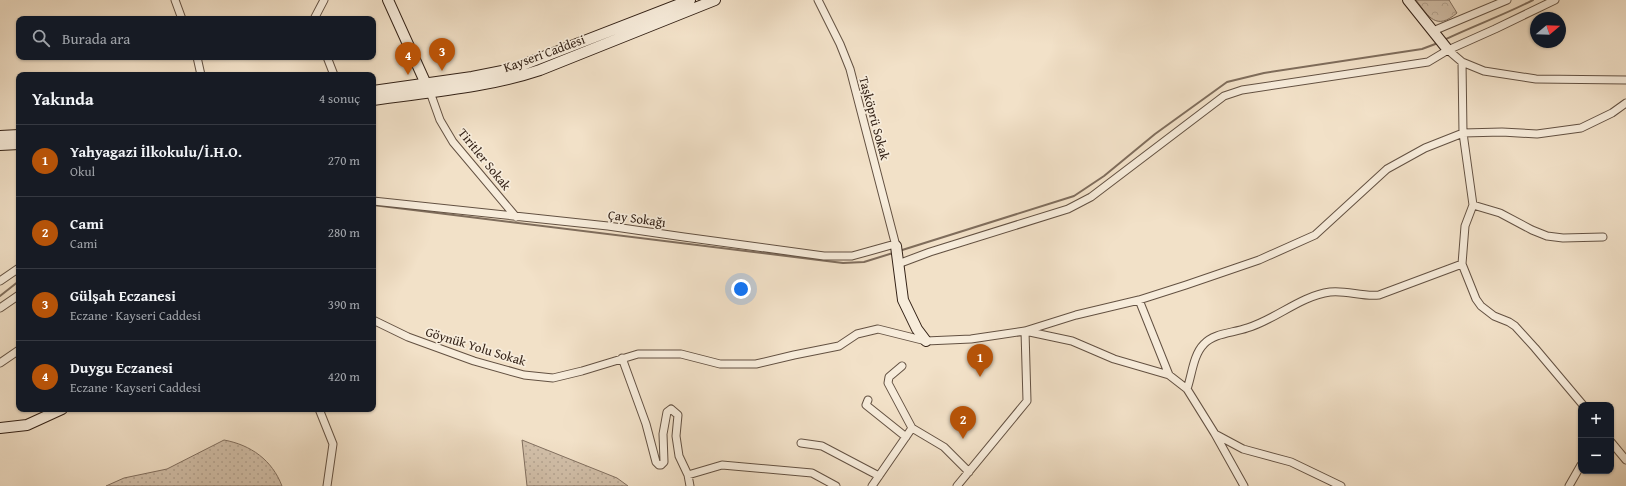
<!DOCTYPE html>
<html lang="tr">
<head>
<meta charset="utf-8">
<style>
	:root { --surface:#171b24; --page:#242831; --text:#f1f3f6; --muted:#9ea1a6; --line:#363941; --accent:#b45309 }
	body { margin:0; font-family:"Gentium Book Plus",serif; background:var(--page); color:var(--text) }
	.controls { position:absolute; right:12px; bottom:12px; display:grid; overflow:hidden; border-radius:8px; box-shadow:0 1px 3px #0004 }
	.controls button { width:36px; height:36px; display:grid; place-items:center; padding:0; border:0; border-bottom:1px solid var(--line); background:var(--surface); color:var(--text); font:20px sans-serif }
	.compass { position:absolute; left:1530px; top:12px; width:36px; height:36px; border-radius:50%; background:var(--surface); box-shadow:0 1px 3px #0004; rotate:71deg }
	.you { position:absolute; left:741px; top:289px; width:14px; height:14px; margin:-10px; border:3px solid #fff; border-radius:50%; background:#1a73e8; box-shadow:0 0 0 6px #1a73e833 }
	.badge { display:grid; place-items:center; width:26px; height:26px; border-radius:50%; background:var(--accent); color:#fff; font-size:13px; font-weight:700 }
	.pin { position:absolute; translate:-50% -33px; filter:drop-shadow(0 1px 2px #0008) }
	.pin::after { content:''; position:absolute; top:21px; width:14px; height:12px; background:inherit; clip-path:polygon(0 0,100% 0,50% 100%) }
	.list { margin:0; padding:0; list-style:none }
	h2 { display:flex; justify-content:space-between; align-items:center; height:52px; margin:0; padding:0 16px; font-size:17px }
	h2 small { font-size:13px; font-weight:400; color:var(--muted) }
	.list li { display:grid; grid-template-columns:26px 1fr auto; gap:12px; align-items:center; box-sizing:border-box; height:72px; padding:0 16px; border-top:1px solid var(--line) }
	.list b { display:block; font-size:15px; white-space:nowrap }
	.list p { margin:0; font-size:13px; white-space:nowrap; color:var(--muted) }
	.list em { font-size:13px; font-style:normal; color:var(--muted) }
	.icon { flex:none; width:22px; height:22px; fill:none; stroke:currentColor; stroke-width:2; stroke-linecap:round; stroke-linejoin:round }
	.map { position:relative; flex:none; width:1626px; height:486px; overflow:hidden }
	.search { position:absolute; background:var(--surface); box-shadow:0 1px 3px #0004; left:16px; top:16px; width:360px; height:44px; display:flex; align-items:center; gap:10px; box-sizing:border-box; padding:0 14px; border-radius:8px; color:var(--muted); font-size:15px }
	.panel { position:absolute; background:var(--surface); box-shadow:0 1px 3px #0004; left:16px; top:72px; width:360px; height:340px; border-radius:8px }
	.map>svg:first-child { display:block }
	.grass { fill:url(#grass-dots); stroke:#827060 }
	.forest { fill:url(#forest-crowns); stroke:#827060 }
	.lines { fill:none; stroke-linecap:round; stroke-linejoin:round }
	.stream { stroke:#7f6d5c; stroke-width:2 }
	.street-casing { stroke:#635142; stroke-width:9 }
	.secondary-casing { stroke:#332116; stroke-width:12 }
	.street { stroke:#f7ecdb; stroke-width:7 }
	.secondary { stroke:#f7ecdb; stroke-width:10 }
	.labels { text-anchor:middle; stroke-width:3.5; stroke-linejoin:round; paint-order:stroke }
	.street-label { font-size:13px; fill:#332116; stroke:#f7ecdb }
</style>
</head>
<body>
<div class="map">
<svg width="1626" height="486" viewBox="0 0 1626 486">
	<defs>
		<pattern id="grass-dots" width="8" height="8" patternUnits="userSpaceOnUse"><rect width="8" height="8" fill="#d2c0aa"/><path d="M2 2h.1M6 6h.1" fill="none" stroke="#b5a592" stroke-width="1.8" stroke-linecap="round"/></pattern>
		<pattern id="forest-crowns" width="20" height="18" patternUnits="userSpaceOnUse"><rect width="20" height="18" fill="#d2c0aa"/><path d="M2 6a3 3 0 1 1 6 0M12 15a3 3 0 1 1 6 0" fill="none" stroke="#b5a592"/></pattern>
	</defs>
	<rect width="100%" height="100%" fill="#f2e1c8"/>
	<filter id="stains"><feTurbulence type="fractalNoise" baseFrequency=".005" numOctaves="4"/><feColorMatrix values="0 0 0 0 .2 0 0 0 0 .09 0 0 0 0 .02 0 0 0 .5 -.17"/></filter>
	<radialGradient id="worn" r=".72"><stop offset=".6" stop-color="#630" stop-opacity="0"/><stop offset="1" stop-color="#630" stop-opacity=".3"/></radialGradient>
	<path class="grass" d="M224 440C251 445 272 460 282 486H106L124 478 167 469Z
		M522 440 617 478 628 486H527Z"/>
	<path class="forest" d="M1416 0H1449L1457 13C1436 31 1429 17 1416 0Z"/>
	<g class="lines">
		<path class="stream" d="M1444 40C1473 26 1504 15 1533 0
			M373 205 843 263 864 262 893 253
			M899 251 1074 196 1104 176 1155 134 1227 82 1264 73 1422 49 1438 43
			M0 296 19 281"/>
		<g class="street-casing">
			<path id="street" d="M175 0 182 19
				M818 0 840 44 850 69 896 246
				M314 19 324 0
				M1433 31 1507 0
				M1448 50 1462 62 1484 71 1536 79 1626 80
				M197 57 201 75
				M327 57 334 75
				M1462 62 1463 133 1473 205 1465 226 1462 264 1476 299 1481 306 1494 316 1509 322 1515 326 1535 348 1583 405
				M430 92 440 120 453 142 516 217
				M373 201 608 226 684 237 824 256H852L895 244
				M1473 205 1500 213 1532 230 1547 236 1563 238 1603 237
				M898 264 930 252 1068 209 1091 197 1224 96 1242 90 1428 62 1448 50 1495 29 1555 0
				M0 281 19 268
				M1139 300 1169 375
				M0 308 19 295
				M373 320 408 337 474 361 524 375 553 378 582 371 638 354H681L720 364H756L794 355 839 346 857 334 878 329 926 341 971 339 1025 331 1076 315 1139 300 1186 285 1259 260 1315 235 1387 169 1425 148 1463 133 1502 132 1537 134 1581 128 1612 113 1626 103
				M622 358 646 424 656 462 659 465H661L664 462 663 434 667 412 671 409 678 415 676 436 679 456 688 475 690 486
				M0 363 19 350
				M902 366 889 377 888 383 912 428
				M1187 389C1192 375 1193 355 1204 344 1214 333 1233 333 1247 328 1275 320 1300 296 1330 292 1347 290 1362 297 1379 295L1462 264
				M868 400 866 405 906 437
				M319 409 333 444 327 486
				M1215 434 1243 449 1291 462 1341 486
				M1611 442 1626 460
				M801 443 822 446 879 476
				M688 475 722 465 812 473 836 486
				M872 486 912 428 944 447 969 472
				M957 486 1027 401 1025 331 1072 341 1114 359 1169 375 1187 389 1215 434 1244 486
				M1569 486 1581 465"/>
		</g>
		<g class="secondary-casing">
			<path id="secondary" d="M388 0 426 84
				M1408 0 1448 50
				M373 91 472 77 512 69 690 0
				M373 100C429 92 486 88 540 70L715 0
				M0 136 19 135
				M0 145 19 144
				M896 246 903 300 917 329 926 341
				M0 428 27 425 62 409"/>
		</g>
		<use href="#street" class="street"/>
		<use href="#secondary" class="secondary"/>
	</g>
	<g class="labels">
		<g class="street-label">
			<text transform="translate(544 53) rotate(-20)" y="5">Kayseri Caddesi</text>
			<text transform="translate(875 118) rotate(75)" y="5">Taşköprü Sokak</text>
			<text transform="translate(485 159) rotate(51)" y="5">Tiritler Sokak</text>
			<text transform="translate(637 218) rotate(8)" y="5">Çay Sokağı</text>
			<text transform="translate(476 346) rotate(17)" y="5">Göynük Yolu Sokak</text>
		</g>
	</g>
	<rect width="100%" height="100%" filter="url(#stains)"/>
	<rect width="100%" height="100%" fill="url(#worn)"/>
</svg>
<div class="controls">
<button>+</button>
<button>−</button>
</div>
<svg class="compass" viewBox="-18 -18 36 36"><path d="M0-13l5 13h-10z" fill="#e53935"/><path d="M0 13l5-13h-10z" fill="#9ea1a6"/></svg>
<div class="you"></div>
<div class="pin badge" style="left:980px;top:377px">1</div>
<div class="pin badge" style="left:963px;top:439px">2</div>
<div class="pin badge" style="left:442px;top:71px">3</div>
<div class="pin badge" style="left:408px;top:75px">4</div>
<div class="search"><svg class="icon" aria-label="search" viewBox="0 0 24 24"><circle cx="10" cy="10" r="6"/><path d="M15 15l6 6"/></svg>Burada ara</div>
<section class="panel">
<h2>Yakında<small>4 sonuç</small></h2>
<ul class="list">
<li><span class="badge">1</span><div><b>Yahyagazi İlkokulu/İ.H.O.</b><p>Okul</p></div><em>270 m</em></li>
<li><span class="badge">2</span><div><b>Cami</b><p>Cami</p></div><em>280 m</em></li>
<li><span class="badge">3</span><div><b>Gülşah Eczanesi</b><p>Eczane · Kayseri Caddesi</p></div><em>390 m</em></li>
<li><span class="badge">4</span><div><b>Duygu Eczanesi</b><p>Eczane · Kayseri Caddesi</p></div><em>420 m</em></li>
</ul>
</section>
</div>
</body>
</html>
